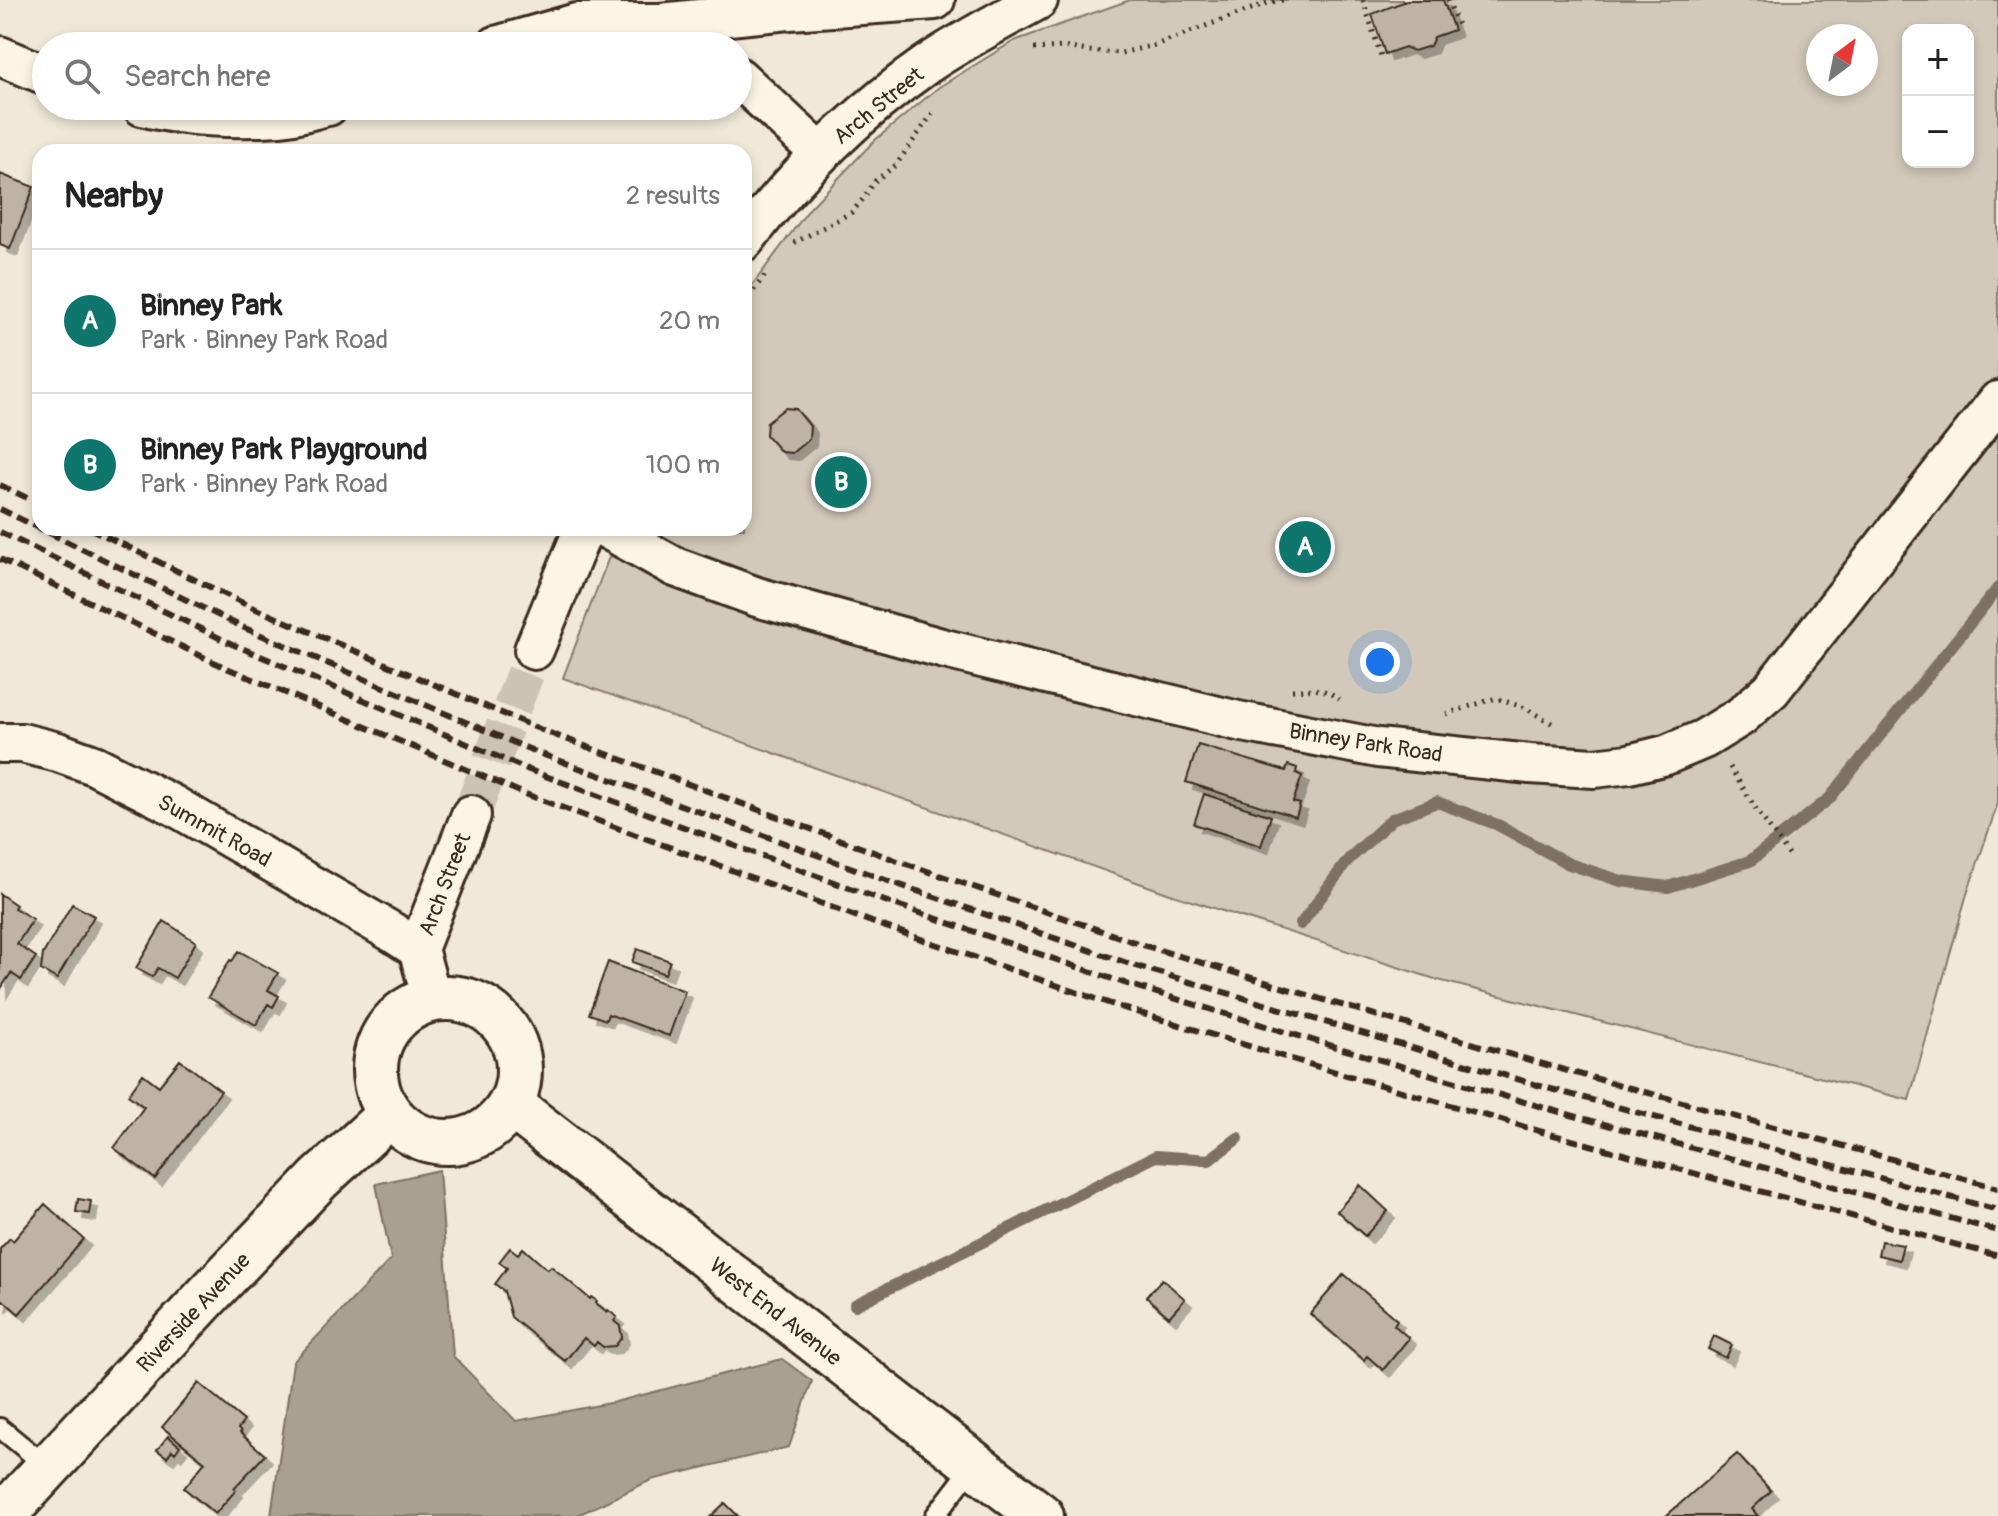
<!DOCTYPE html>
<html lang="en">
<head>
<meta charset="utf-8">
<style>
	:root { --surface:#fff; --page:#f6f6f6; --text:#222; --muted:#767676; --line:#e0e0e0; --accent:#0f766e }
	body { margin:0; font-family:Pangolin,sans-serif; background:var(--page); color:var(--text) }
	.controls { position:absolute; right:24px; top:24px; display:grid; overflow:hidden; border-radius:16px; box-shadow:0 4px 12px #0003 }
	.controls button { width:72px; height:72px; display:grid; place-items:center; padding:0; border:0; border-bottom:2px solid var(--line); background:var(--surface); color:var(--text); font:40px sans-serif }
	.compass { position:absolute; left:1806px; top:24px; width:72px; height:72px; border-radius:50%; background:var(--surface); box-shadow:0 4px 12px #0003; rotate:32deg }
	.you { position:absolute; left:1380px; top:662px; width:28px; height:28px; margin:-20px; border:6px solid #fff; border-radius:50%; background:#1a73e8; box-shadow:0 0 0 12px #1a73e833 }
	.badge { display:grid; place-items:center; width:52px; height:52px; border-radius:50%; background:var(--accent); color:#fff; font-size:26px; font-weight:700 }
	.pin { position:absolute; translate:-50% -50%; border:4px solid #fff; box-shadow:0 2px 8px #0006 }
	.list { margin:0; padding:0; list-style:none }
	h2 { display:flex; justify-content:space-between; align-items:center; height:104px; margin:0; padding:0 32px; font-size:34px }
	h2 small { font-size:26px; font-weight:400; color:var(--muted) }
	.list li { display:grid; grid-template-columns:52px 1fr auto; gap:24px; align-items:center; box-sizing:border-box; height:144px; padding:0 32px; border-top:2px solid var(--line) }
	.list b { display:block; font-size:30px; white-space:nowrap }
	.list p { margin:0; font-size:26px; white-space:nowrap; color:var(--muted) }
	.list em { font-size:26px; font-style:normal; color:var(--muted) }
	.icon { flex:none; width:44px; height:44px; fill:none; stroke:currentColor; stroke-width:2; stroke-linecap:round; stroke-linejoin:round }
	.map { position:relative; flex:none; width:1998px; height:1516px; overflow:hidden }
	.search { position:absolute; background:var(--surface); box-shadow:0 4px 12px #0003; left:32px; top:32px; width:720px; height:88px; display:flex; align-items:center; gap:20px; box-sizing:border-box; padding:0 28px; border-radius:44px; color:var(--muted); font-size:30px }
	.panel { position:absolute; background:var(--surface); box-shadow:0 4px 12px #0003; left:32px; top:144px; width:720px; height:392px; border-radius:24px }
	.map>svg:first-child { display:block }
	.green { fill:#d2c9ba; stroke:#867a6c; stroke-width:2; fill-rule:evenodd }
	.water { fill:#aaa091; stroke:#7e7163; stroke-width:2 }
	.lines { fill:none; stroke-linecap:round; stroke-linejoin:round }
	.stream { stroke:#7e7163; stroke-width:12 }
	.building { fill:#beb3a4; stroke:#3b2a1e; stroke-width:2; filter:url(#shadow) }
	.minor-tunnel { stroke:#ccc3b4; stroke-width:38; stroke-dasharray:38 19; stroke-linecap:butt }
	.service-casing { stroke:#3b2a1e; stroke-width:24 }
	.minor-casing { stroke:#3b2a1e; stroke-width:44 }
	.tertiary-casing { stroke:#3b2a1e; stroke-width:50 }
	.path { stroke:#3b2a1e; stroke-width:5; stroke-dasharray:2 6; stroke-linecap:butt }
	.service { stroke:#fcf5e5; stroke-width:18 }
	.minor { stroke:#fcf5e5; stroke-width:38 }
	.tertiary { stroke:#fcf5e5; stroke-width:44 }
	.rail { stroke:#3b2a1e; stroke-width:6; stroke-dasharray:12 6; stroke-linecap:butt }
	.labels { text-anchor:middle; stroke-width:8; stroke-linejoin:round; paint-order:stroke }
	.street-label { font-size:22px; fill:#3b2a1e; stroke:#fcf5e5 }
</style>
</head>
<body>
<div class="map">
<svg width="1998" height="1516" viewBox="0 0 1998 1516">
	<defs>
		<filter id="shadow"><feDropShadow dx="7" dy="7" stdDeviation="0" flood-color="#0004"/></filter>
	</defs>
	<rect width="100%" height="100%" fill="#f0e9d9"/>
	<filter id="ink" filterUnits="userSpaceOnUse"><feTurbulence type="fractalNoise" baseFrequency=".0125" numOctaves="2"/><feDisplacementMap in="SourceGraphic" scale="16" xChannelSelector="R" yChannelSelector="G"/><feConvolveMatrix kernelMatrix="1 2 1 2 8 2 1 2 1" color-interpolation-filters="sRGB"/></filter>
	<g filter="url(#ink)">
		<path class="green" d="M1130 0H1998V803L1966 897 1909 1100 1438 980 1173 895 563 678 620 528H744V296L810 208 874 141 939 87 1014 41ZM1908 30H1968V162H1908ZM1818 36H1866V84H1818Z"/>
		<path class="water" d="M439 1170 453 1356 516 1421 615 1402 782 1359 812 1381 789 1447 651 1480 576 1516H271L293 1362 391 1259 376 1184Z"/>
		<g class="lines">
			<path class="stream" d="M1301 924 1349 859 1392 819 1437 802 1498 825 1569 864 1621 881 1668 887 1750 861 1829 799 1998 588
				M855 1305 1156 1156 1209 1160 1238 1138"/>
		</g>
		<path class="building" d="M1408 0H1443L1454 30 1434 37 1430 46 1414 51 1405 47 1385 54 1372 14Z
			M0 174 34 187 10 249 0 245Z
			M785 408 796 409 810 426 809 439 792 453 781 452 766 435 767 422Z
			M1198 745 1286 771 1288 765 1297 768 1296 773 1302 776 1293 802 1300 804 1296 817 1186 782Z
			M1204 794 1271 816 1261 846 1194 824Z
			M0 894 16 905 14 908 33 919 17 944 36 957 21 980 11 973 0 990Z
			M72 904 94 916 57 979 41 970 43 954Z
			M164 921 196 942 175 978 158 968 152 977 136 968Z
			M637 949 670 961 665 974 632 962Z
			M239 951 278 973 268 990 279 996 273 1007 268 1004 256 1025 208 997 230 960 232 961Z
			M608 962 685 991 669 1036 608 1014 606 1020 589 1014Z
			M180 1060 221 1091 155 1179 114 1148 144 1107 128 1095 143 1074 159 1086Z
			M1360 1185 1388 1211 1365 1236 1337 1211Z
			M78 1199 91 1201 89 1214 76 1212Z
			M45 1204 84 1239 19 1314 3 1300 0 1304V1249L10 1238 13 1241Z
			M1881 1241 1903 1245 1899 1260 1878 1255Z
			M510 1248 518 1254 523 1248 541 1264 548 1269 551 1266 590 1299 591 1297 597 1301 596 1303 607 1312 608 1310 617 1317 614 1321 620 1326 622 1337 615 1346 603 1347 597 1342 594 1346 584 1338 565 1361 511 1317 504 1291 495 1284 507 1268 499 1262Z
			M1344 1274 1397 1320 1394 1325 1409 1338 1383 1370 1367 1356 1364 1360 1310 1314Z
			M1162 1279 1185 1299 1169 1317 1146 1297Z
			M1714 1336 1732 1345 1726 1358 1708 1349Z
			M199 1383 244 1421 238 1429 241 1432 240 1433 265 1455 234 1488 236 1490 215 1514 184 1488 205 1462 162 1427Z
			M168 1436 180 1446 175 1453 172 1450 167 1457 157 1450Z
			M1737 1454 1771 1491 1752 1509 1758 1516H1666Z
			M725 1503 738 1516H711Z"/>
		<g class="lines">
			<path class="minor-tunnel" d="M471 815 534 650"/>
			<g class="service-casing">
				<path id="service" d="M0 1428 49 1468
					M935 1516 974 1465"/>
			</g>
			<g class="minor-casing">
				<path id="minor" d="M496 46 577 23H660L789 10 935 0
					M0 56 46 75
					M738 77 820 153
					M142 106C181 117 238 119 279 116 296 115 312 109 328 106
					M744 241C796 174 856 114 926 65 961 41 1000 21 1038 0
					M605 528 675 567 757 597 945 649 1238 721 1378 748 1530 764 1594 768 1629 764 1666 755 1704 739 1740 717 1771 690 1998 401
					M534 650 584 528
					M0 743H22L58 752 94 765 173 805 392 932 418 949
					M432 999 418 949 471 815"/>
			</g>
			<g class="tertiary-casing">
				<path id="tertiary" d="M375 1070a72 72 0 1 1 144 0a72 72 0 1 1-144 0Z
					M511 1105 1041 1516
					M3 1516 209 1294 319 1179 389 1115"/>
			</g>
			<path class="path" d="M1363 0 1381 56
				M1404 0V1
				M1448 0 1459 28
				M1034 49 1062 47 1089 51 1121 53 1155 45 1267 3 1283 0
				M794 243 852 212 864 198 875 181 896 165 935 110
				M744 303 766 274
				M1292 690C1311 689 1324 687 1339 699
				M1446 714 1496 698 1525 708 1555 725
				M1730 767 1756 809 1789 855"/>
			<use href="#service" class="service"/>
			<use href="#minor" class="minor"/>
			<use href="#tertiary" class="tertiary"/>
			<path class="rail" d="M0 485 40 504
				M0 509 240 626 536 752 891 882 1133 965 1318 1020 1551 1089 1998 1210
				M89 528 249 606 544 731 898 861 1140 944 1324 1000 1557 1068 1998 1188
				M0 532 232 644 529 770 885 901 1127 984 1312 1040 1545 1108 1998 1231
				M0 559 222 666 520 792 877 924 1120 1007 1305 1063 1539 1131 1998 1256"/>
		</g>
	</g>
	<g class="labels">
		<g class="street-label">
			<text transform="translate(878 105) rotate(-39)" y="8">Arch Street</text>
			<text transform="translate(1366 742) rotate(9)" y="8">Binney Park Road</text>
			<text transform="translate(215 830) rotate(29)" y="8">Summit Road</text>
			<text transform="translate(444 884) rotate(-69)" y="8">Arch Street</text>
			<text transform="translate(776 1311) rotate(38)" y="8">West End Avenue</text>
			<text transform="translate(193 1312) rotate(-47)" y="8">Riverside Avenue</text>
		</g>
	</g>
</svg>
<div class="controls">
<button>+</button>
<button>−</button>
</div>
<svg class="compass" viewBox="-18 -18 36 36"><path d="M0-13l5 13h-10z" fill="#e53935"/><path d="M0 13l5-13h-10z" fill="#767676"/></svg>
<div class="you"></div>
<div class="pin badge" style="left:1305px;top:547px">A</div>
<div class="pin badge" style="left:841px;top:482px">B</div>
<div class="search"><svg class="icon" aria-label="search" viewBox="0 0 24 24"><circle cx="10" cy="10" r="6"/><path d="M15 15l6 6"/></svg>Search here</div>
<section class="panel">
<h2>Nearby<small>2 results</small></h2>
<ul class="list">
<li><span class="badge">A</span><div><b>Binney Park</b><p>Park · Binney Park Road</p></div><em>20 m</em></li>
<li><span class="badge">B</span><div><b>Binney Park Playground</b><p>Park · Binney Park Road</p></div><em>100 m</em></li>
</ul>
</section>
</div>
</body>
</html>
